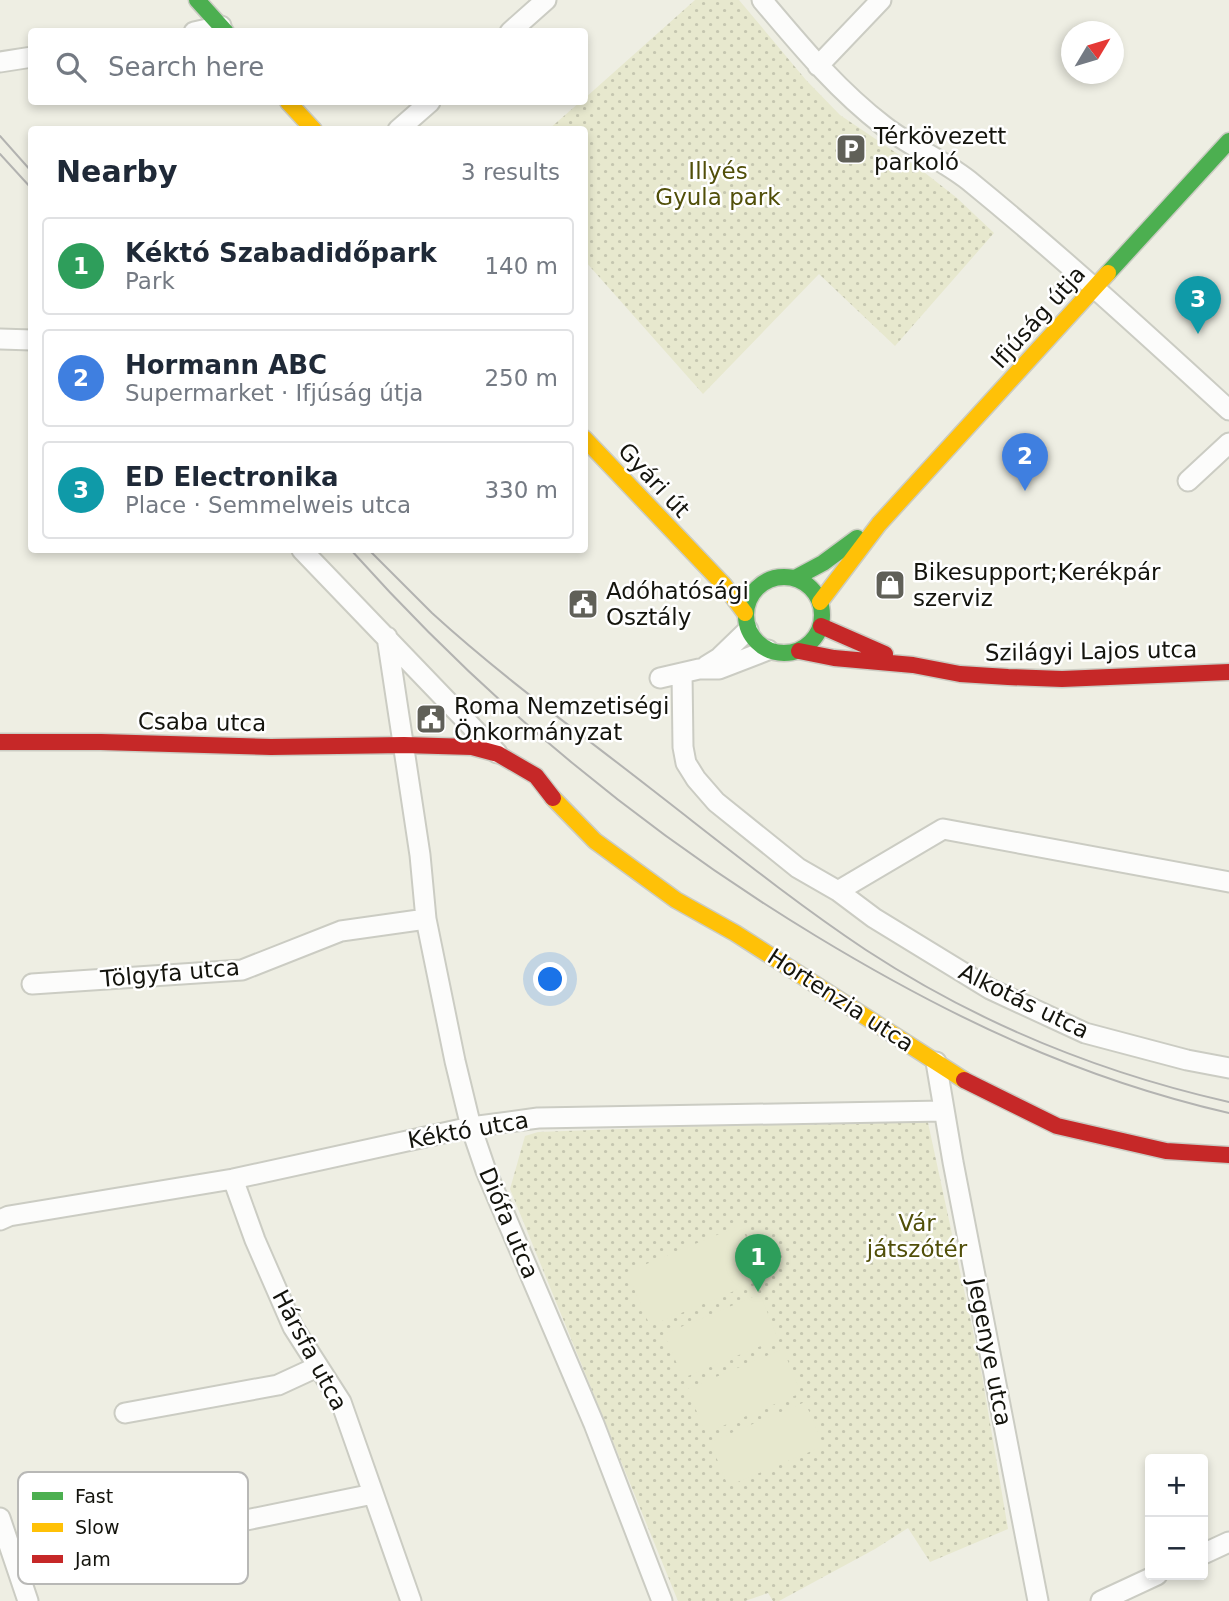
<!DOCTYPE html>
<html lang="en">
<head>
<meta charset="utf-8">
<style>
	:root { --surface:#fff; --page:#f6f6f7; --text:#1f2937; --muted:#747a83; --line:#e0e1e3; --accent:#606058 }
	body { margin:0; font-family:"DejaVu Sans",sans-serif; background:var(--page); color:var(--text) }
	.controls { position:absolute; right:21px; bottom:21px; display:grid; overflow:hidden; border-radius:7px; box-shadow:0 4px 10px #0003 }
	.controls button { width:63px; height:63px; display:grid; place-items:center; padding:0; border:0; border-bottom:2px solid var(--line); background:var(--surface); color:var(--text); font:35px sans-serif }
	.compass { position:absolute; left:1061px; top:21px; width:63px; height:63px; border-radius:50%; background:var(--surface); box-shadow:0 4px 10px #0003; rotate:52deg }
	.you { position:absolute; left:551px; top:980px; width:24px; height:24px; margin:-18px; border:5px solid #fff; border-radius:50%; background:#1a73e8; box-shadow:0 0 0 10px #1a73e833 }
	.badge { display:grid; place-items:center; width:46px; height:46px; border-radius:50%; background:var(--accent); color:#fff; font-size:23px; font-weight:700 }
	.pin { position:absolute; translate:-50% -58px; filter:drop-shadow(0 2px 4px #0008) }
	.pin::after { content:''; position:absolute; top:37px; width:24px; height:21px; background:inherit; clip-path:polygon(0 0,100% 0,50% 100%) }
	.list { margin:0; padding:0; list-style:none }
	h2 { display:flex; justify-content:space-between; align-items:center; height:91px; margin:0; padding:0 28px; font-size:30px }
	h2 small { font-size:23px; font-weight:400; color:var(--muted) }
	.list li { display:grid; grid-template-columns:46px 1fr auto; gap:21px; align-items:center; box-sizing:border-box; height:98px; margin:0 14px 14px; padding:0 14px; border:2px solid var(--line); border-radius:7px }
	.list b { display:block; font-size:26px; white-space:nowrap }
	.list p { margin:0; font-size:23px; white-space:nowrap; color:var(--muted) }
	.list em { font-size:23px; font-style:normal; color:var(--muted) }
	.icon { flex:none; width:38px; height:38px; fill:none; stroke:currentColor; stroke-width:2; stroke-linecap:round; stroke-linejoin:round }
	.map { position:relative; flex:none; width:1229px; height:1601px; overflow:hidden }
	.search { position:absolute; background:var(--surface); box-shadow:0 4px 10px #0003; left:28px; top:28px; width:560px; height:77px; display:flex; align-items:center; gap:18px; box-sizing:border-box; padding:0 24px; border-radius:7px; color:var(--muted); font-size:26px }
	.panel { position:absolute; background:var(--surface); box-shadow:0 4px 10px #0003; left:28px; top:126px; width:560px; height:427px; border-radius:7px }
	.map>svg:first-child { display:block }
	.park { fill:url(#park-dots) }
	.pitch { fill:#e7e8ce }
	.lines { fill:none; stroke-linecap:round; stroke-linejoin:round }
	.street-casing { stroke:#cbccc3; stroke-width:23 }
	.fast-casing { stroke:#cbccc3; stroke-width:19 }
	.slow-casing { stroke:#cbccc3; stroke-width:19 }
	.jam-casing { stroke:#cbccc3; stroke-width:19 }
	.street { stroke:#fcfcfb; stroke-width:19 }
	.fast { stroke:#4caf50; stroke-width:16 }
	.slow { stroke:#ffc107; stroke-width:16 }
	.jam { stroke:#c62828; stroke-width:16 }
	.tram { stroke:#b3b3b1; stroke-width:2 }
	.labels { text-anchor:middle; stroke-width:5; stroke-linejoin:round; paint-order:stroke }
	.poi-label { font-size:23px; fill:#14140d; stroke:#fff; text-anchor:start }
	.park-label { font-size:23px; fill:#514f09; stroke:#fff }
	.street-label { font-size:23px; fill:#14140d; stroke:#fff }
	.key { fill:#fff; stroke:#b8b8b6; stroke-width:2 }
	.key-label { font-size:19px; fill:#14140d }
</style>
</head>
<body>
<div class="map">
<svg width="1229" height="1601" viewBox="0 0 1229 1601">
	<defs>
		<pattern id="park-dots" width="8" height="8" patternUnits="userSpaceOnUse" patternTransform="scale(1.75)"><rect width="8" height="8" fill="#e7e8ce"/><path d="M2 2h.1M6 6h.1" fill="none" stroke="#c5c6b0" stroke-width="1.8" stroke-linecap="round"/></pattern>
	</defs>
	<rect width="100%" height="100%" fill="#eeeee3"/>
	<path class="park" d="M695 0H739L806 80 840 115 920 169 957 198 994 233 895 346 819 274 703 394 585 261 584 130 549 129 580 102H584L585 98Z
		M927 1118 980 1364 1008 1529 930 1562 908 1528 875 1549 779 1601H773L768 1593 745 1601H678L510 1189 525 1136 538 1132Z"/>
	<path class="pitch" d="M741 1225 763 1279 650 1326 627 1272Z
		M760 1294 778 1339 683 1378 664 1334Z
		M783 1349 801 1393 706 1433 687 1389Z
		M805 1402 824 1446 728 1486 710 1442Z"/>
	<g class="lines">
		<g class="street-casing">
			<path id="street" d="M762 0C800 45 837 90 884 126 912 148 946 161 973 184 1061 256 1145 333 1229 410
				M194 32 221 26
				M510 32 546 0
				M0 62 32 57
				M818 66 881 0
				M398 130 430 102
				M0 339 32 340
				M1188 481 1229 443
				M302 550 497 753
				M387 637 420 855 426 919 455 1061 471 1127 486 1171 594 1424 662 1601
				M706 666 719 658 748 630
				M682 673 683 747 686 763 696 779 716 802 798 868 838 891 874 918 990 989 1085 1033 1187 1060 1229 1068
				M660 678 699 669H719L768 650
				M838 891 943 829 1229 882
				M32 984 242 970 341 931 426 919
				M936 1062 953 1162 1038 1601
				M233 1179 255 1240 293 1327 341 1402 411 1601
				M0 1220 9 1216 233 1179 471 1127 538 1118 944 1111
				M125 1413 278 1385 317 1367
				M0 1518 28 1601
				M178 1534 373 1494
				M1203 1554 1229 1542
				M1101 1601 1157 1575"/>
		</g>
		<g class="fast-casing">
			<path id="fast" d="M197 0 226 32
				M1108 273 1229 141
				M746 615a38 38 0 1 1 76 0a38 38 0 1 1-76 0Z
				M795 578 823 563 857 538"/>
		</g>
		<g class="slow-casing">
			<path id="slow" d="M288 102 314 130
				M584 438 724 585 745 613
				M820 602 879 524 1108 273
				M553 798 595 841 676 900 735 933 964 1080"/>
		</g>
		<g class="jam-casing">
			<path id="jam" d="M821 626 885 654
				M799 651 834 658 913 665 960 674 1008 677 1062 679 1229 672
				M0 742H101L271 747 404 745 472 747 498 754 536 776 553 798
				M964 1080 1057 1126 1166 1151 1229 1155"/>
		</g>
		<use href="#street" class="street"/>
		<use href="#fast" class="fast"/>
		<use href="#slow" class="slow"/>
		<use href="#jam" class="jam"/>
		<path class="tram" d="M0 136 32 172
			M0 154 32 189
			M351 550C487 702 641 830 816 936 948 1016 1077 1078 1229 1113
			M369 550C390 571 411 592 432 613 501 676 577 731 650 788 721 843 791 900 866 950 976 1022 1101 1073 1229 1102"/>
	</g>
	<defs>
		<g id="parking-square" transform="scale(1.575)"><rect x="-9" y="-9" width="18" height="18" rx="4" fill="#606058" stroke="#fff"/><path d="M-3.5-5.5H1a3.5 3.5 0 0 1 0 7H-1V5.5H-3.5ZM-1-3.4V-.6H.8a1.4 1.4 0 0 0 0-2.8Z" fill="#fff"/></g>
		<g id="shop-square" transform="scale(1.575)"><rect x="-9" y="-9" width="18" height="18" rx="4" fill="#606058" stroke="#fff"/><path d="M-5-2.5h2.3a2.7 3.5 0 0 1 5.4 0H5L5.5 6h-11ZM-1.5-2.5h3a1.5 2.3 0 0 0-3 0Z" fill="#fff"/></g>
		<g id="civic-square" transform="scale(1.575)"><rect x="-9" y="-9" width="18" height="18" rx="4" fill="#606058" stroke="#fff"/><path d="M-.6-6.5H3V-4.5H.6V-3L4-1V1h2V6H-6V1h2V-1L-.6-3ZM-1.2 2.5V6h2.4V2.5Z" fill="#fff"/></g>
	</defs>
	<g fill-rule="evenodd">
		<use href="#parking-square" x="851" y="149"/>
		<use href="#shop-square" x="890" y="585"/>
		<use href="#civic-square" x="583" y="604"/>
		<use href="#civic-square" x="431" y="719"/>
	</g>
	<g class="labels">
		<g class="poi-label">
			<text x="874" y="144">Térkövezett<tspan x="874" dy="26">parkoló</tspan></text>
			<text x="913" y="580">Bikesupport;Kerékpár<tspan x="913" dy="26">szerviz</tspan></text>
			<text x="606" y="599">Adóhatósági<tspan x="606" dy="26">Osztály</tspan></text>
			<text x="454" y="714">Roma Nemzetiségi<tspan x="454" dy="26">Önkormányzat</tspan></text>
		</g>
		<g class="park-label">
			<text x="718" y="179">Illyés<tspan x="718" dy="26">Gyula park</tspan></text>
			<text x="917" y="1231">Vár<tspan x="917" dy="26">játszótér</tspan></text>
		</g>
		<g class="street-label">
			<text transform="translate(1038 317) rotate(-48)" y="8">Ifjúság útja</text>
			<text transform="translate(654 480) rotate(47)" y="8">Gyári út</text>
			<text transform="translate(1091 651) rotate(-1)" y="8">Szilágyi Lajos utca</text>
			<text transform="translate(202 722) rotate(1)" y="8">Csaba utca</text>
			<text transform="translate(170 973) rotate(-5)" y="8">Tölgyfa utca</text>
			<text transform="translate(841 1000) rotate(33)" y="8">Hortenzia utca</text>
			<text transform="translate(1024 1001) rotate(26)" y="8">Alkotás utca</text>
			<text transform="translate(468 1130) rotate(-10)" y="8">Kéktó utca</text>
			<text transform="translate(509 1223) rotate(67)" y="8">Diófa utca</text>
			<text transform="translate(310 1350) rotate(62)" y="8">Hársfa utca</text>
			<text transform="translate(990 1352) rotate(79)" y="8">Jegenye utca</text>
		</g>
	</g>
	<rect x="18" y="1472" width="230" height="112" rx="10" class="key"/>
	<rect x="32" y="1492" width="31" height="8" fill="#4caf50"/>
	<rect x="32" y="1523" width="31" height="9" fill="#ffc107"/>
	<rect x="32" y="1555" width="31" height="8" fill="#c62828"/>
	<g class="key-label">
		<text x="75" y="1503">Fast</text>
		<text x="75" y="1534">Slow</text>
		<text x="75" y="1566">Jam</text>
	</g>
</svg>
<div class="controls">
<button>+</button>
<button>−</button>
</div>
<svg class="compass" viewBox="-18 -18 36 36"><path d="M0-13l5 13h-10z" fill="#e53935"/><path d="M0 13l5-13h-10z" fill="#747a83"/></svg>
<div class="you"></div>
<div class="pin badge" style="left:758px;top:1292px;background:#2e9e5b">1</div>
<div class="pin badge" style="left:1025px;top:491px;background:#3f7fe0">2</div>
<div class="pin badge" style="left:1198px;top:334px;background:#0f9aa8">3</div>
<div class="search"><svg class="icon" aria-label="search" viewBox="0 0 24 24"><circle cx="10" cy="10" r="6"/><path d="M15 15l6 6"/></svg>Search here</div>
<section class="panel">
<h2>Nearby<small>3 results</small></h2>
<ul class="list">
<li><span class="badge" style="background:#2e9e5b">1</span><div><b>Kéktó Szabadidőpark</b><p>Park</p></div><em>140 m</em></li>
<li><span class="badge" style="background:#3f7fe0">2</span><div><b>Hormann ABC</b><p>Supermarket · Ifjúság útja</p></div><em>250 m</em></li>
<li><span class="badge" style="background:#0f9aa8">3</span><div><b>ED Electronika</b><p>Place · Semmelweis utca</p></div><em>330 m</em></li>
</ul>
</section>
</div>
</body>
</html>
